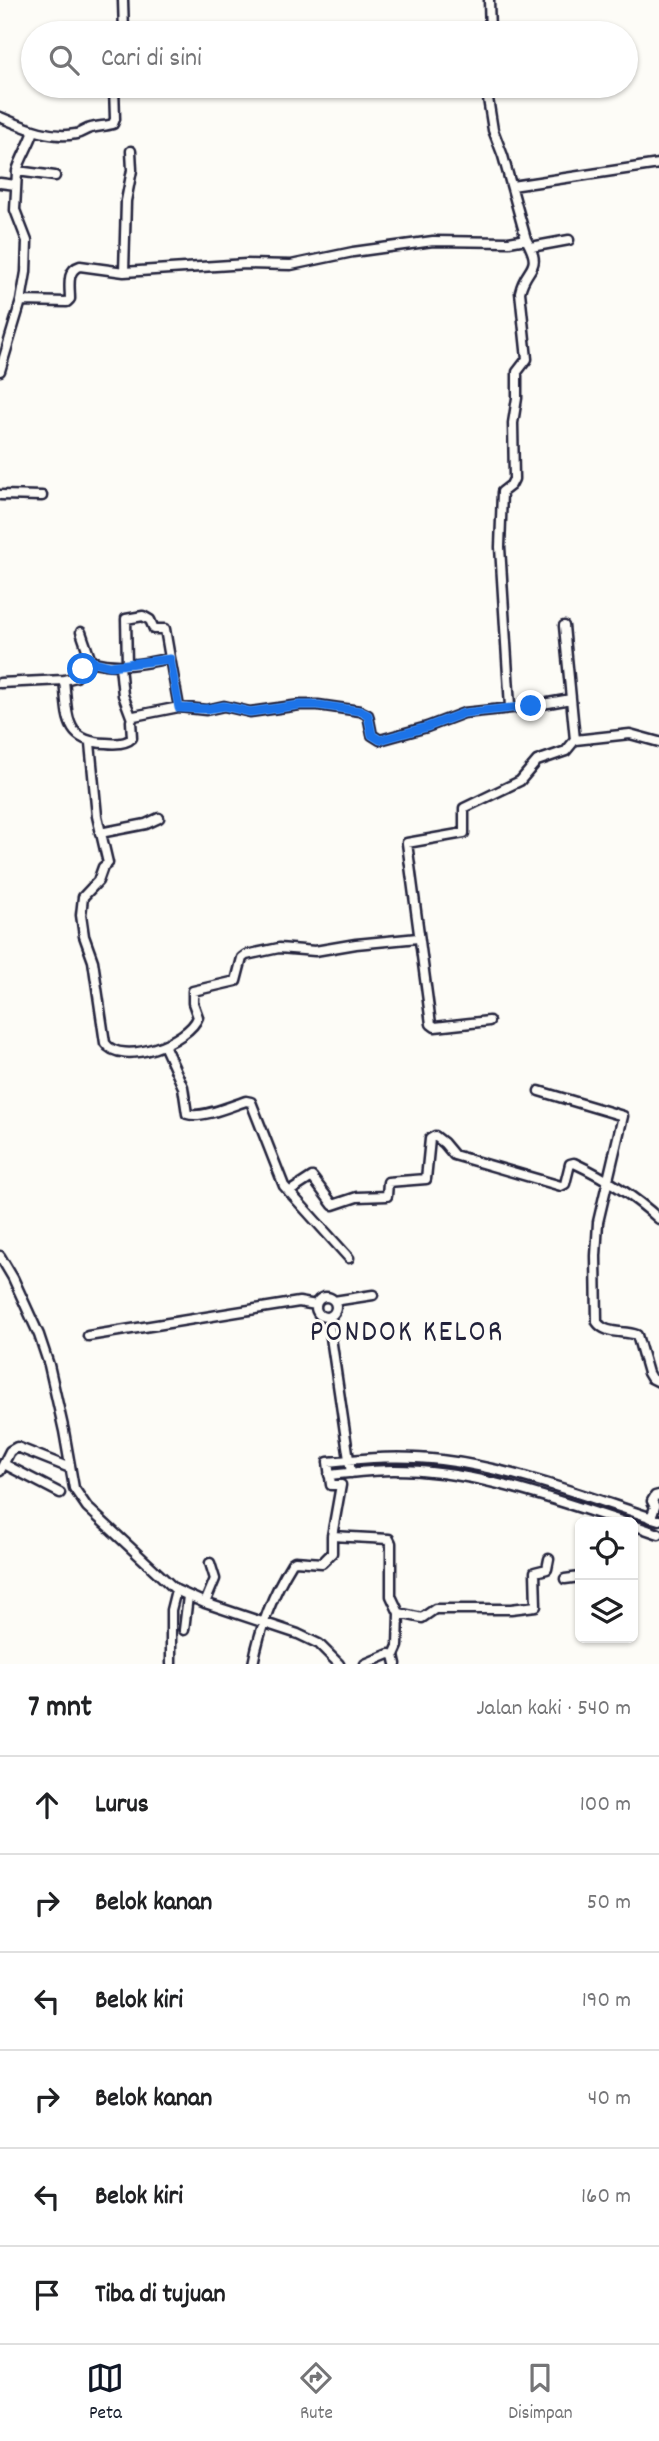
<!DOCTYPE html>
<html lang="id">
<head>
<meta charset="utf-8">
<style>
	:root { --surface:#fff; --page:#f2f2f2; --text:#202124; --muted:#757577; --line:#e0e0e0; --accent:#111827 }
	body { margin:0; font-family:Dekko,sans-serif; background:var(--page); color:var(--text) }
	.controls { position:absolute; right:21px; bottom:21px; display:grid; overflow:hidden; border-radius:10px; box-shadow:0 2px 5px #0004 }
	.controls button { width:63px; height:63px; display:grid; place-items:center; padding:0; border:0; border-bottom:2px solid var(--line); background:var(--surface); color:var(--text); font:35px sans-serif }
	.stop { position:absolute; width:21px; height:21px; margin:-16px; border:5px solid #1a73e8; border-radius:50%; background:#fff }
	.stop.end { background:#1a73e8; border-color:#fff; box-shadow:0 2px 7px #0008 }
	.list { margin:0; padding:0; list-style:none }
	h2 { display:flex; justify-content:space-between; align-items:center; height:91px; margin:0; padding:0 28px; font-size:30px }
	h2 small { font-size:23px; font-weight:400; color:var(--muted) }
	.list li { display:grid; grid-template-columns:46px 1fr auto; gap:21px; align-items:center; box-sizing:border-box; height:98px; padding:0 28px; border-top:2px solid var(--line) }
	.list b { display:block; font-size:26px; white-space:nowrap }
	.list em { font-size:23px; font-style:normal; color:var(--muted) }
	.icon { flex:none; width:38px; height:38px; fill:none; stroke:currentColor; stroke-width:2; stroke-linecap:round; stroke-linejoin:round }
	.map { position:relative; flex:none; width:659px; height:1664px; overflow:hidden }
	.search { position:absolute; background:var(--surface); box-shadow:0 2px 5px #0004; left:21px; right:21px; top:21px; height:77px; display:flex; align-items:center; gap:18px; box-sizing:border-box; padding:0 24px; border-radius:38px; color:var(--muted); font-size:26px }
	.sheet { height:679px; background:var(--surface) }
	nav { display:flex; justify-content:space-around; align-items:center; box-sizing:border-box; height:98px; border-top:2px solid var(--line); background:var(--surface); font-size:19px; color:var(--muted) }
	nav a { display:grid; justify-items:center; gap:4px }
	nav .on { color:var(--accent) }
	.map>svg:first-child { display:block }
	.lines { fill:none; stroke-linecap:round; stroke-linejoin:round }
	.minor-casing { stroke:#22223b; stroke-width:13 }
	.minor { stroke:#fdfcf7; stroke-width:8 }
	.route { stroke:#1a73e8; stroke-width:9 }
	.labels { text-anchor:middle; stroke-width:6; stroke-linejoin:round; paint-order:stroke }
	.quarter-label { font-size:30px; letter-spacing:2px; fill:#22223b; stroke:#fdfcf7 }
</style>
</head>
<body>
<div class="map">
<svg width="659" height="1664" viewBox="0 0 659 1664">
	<rect width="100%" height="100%" fill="#fdfcf7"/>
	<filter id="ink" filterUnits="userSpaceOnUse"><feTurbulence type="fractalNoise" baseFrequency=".0143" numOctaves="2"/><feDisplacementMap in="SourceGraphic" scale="14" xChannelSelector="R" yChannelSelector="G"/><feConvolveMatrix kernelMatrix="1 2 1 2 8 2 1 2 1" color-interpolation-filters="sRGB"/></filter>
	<g filter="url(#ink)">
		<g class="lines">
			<g class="minor-casing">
				<path id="minor" d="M123 0 124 33
					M489 0 490 33
					M0 117C24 127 49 139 76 134 82 133 85 129 91 128 99 126 106 126 113 124L115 119 114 86
					M131 151 132 170 126 201 124 272 246 264 291 265 353 252 433 241 509 242 526 239 503 156 493 130 486 86
					M17 171C21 157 29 146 34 131
					M0 183 16 185
					M512 186 659 164
					M531 247 569 240
					M21 301 67 302 70 299C70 287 66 270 80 266L124 272
					M0 371 21 301 26 272 27 241 15 210 17 171 55 176
					M0 495 42 496
					M564 626 575 740 630 734 659 742
					M81 632 91 661
					M127 665 126 619 143 616 150 620 154 629H165L170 658
					M120 666 123 695 132 719
					M64 680 76 677 91 661C118 669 143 664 170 658L179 707
					M0 683 64 680C68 714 63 742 106 743 115 744 126 744 132 738L131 721 134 716 179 707 206 710 224 706 250 712 300 705H318L360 711 368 715 372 735 380 740 427 727 464 713 531 706 571 699
					M510 707 500 547 502 492 511 485 514 479 513 423 517 398V372L527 359 520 292C526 265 544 271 526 239
					M90 743 97 816 108 863 103 867 98 881 83 897 81 915 84 936 93 961 105 1043C121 1067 189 1042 198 1017L193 1003V991L236 981 242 958 246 955 279 948 315 951 356 944 418 938
					M100 833 146 824 159 818
					M489 1021 435 1027 431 1024 407 843 464 833V808L520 781 537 761 566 751 575 740
					M164 1045 183 1087 187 1114C201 1119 231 1106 246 1101L251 1102 284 1186 349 1258
					M539 1091 623 1116 598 1222 596 1256 597 1322C606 1335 623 1330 637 1335L648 1373 651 1378 659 1382
					M289 1192 312 1177 333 1205 357 1197 387 1196 388 1182 426 1179 430 1139 435 1136 444 1143 454 1155 561 1186 565 1184 570 1164 574 1163C606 1178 633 1195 659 1219
					M0 1256 13 1278 39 1335 49 1365 64 1431 74 1488 87 1507 176 1590 205 1603 298 1634 319 1644 339 1664
					M316 1307a10 10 0 1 1 20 0a10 10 0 1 1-20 0Z
					M334 1301 373 1295
					M328 1317 351 1473
					M88 1336 299 1302 316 1305
					M4 1464 60 1493
					M0 1471 10 1451 17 1447 70 1468
					M329 1475C351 1473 372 1470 394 1470 474 1470 549 1498 624 1522
					M651 1518 655 1507 652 1501 655 1496 659 1495
					M633 1525 659 1534
					M332 1536 389 1539 391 1543V1596L399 1613 422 1618 435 1609H511L536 1606 535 1572 547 1569 549 1559
					M565 1579 580 1577
					M205 1603 215 1579 210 1563
					M184 1630 188 1596
					M394 1655 398 1646 399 1613
					M171 1664V1610L176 1590
					M253 1664C260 1627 272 1595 292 1563L295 1561 322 1563 332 1553V1536L341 1485H331L328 1462C366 1458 403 1455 441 1460 516 1469 587 1497 659 1520
					M365 1664 389 1654 394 1655 396 1664"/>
			</g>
			<use href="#minor" class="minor"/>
		</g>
	</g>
	<g class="lines" filter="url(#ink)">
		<path class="route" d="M83 669 91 661 110 666 170 659 179 708 206 709 224 706 250 712 300 705H318L360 711 368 715 372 735 380 740 427 727 464 713 531 706"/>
	</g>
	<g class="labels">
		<g class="quarter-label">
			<text x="407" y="1340">PONDOK KELOR</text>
		</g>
	</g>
</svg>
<div class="controls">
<button><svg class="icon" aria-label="locate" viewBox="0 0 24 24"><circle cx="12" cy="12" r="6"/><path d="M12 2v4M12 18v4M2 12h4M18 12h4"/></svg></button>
<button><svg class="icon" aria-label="layers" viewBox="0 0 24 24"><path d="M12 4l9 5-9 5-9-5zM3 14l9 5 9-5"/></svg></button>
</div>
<div class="stop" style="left:83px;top:669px"></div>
<div class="stop end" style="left:531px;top:706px"></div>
<div class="search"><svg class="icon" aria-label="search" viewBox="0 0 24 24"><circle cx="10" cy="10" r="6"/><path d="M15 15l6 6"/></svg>Cari di sini</div>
</div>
<section class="sheet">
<h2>7 mnt<small>Jalan kaki · 540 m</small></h2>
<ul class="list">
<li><svg class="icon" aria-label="ahead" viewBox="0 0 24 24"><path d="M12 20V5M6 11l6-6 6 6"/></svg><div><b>Lurus</b></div><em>100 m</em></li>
<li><svg class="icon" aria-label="right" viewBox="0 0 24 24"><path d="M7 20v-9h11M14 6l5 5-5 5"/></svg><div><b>Belok kanan</b></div><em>50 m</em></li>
<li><svg class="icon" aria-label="left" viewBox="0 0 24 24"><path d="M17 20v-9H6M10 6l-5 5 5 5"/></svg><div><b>Belok kiri</b></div><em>190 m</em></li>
<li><svg class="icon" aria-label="right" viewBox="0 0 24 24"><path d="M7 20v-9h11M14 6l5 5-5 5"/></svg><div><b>Belok kanan</b></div><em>40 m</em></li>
<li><svg class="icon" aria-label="left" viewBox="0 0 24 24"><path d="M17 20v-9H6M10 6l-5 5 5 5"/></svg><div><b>Belok kiri</b></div><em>160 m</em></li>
<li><svg class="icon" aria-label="arrive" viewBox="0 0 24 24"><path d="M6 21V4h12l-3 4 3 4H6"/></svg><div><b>Tiba di tujuan</b></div></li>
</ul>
</section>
<nav>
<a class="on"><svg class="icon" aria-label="map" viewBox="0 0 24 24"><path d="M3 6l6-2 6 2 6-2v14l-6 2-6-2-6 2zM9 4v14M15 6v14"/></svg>Peta</a>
<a><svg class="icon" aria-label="directions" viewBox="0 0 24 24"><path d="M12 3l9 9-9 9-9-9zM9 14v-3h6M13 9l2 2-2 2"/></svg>Rute</a>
<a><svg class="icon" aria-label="saved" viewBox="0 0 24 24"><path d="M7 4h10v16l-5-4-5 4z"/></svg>Disimpan</a>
</nav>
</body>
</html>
